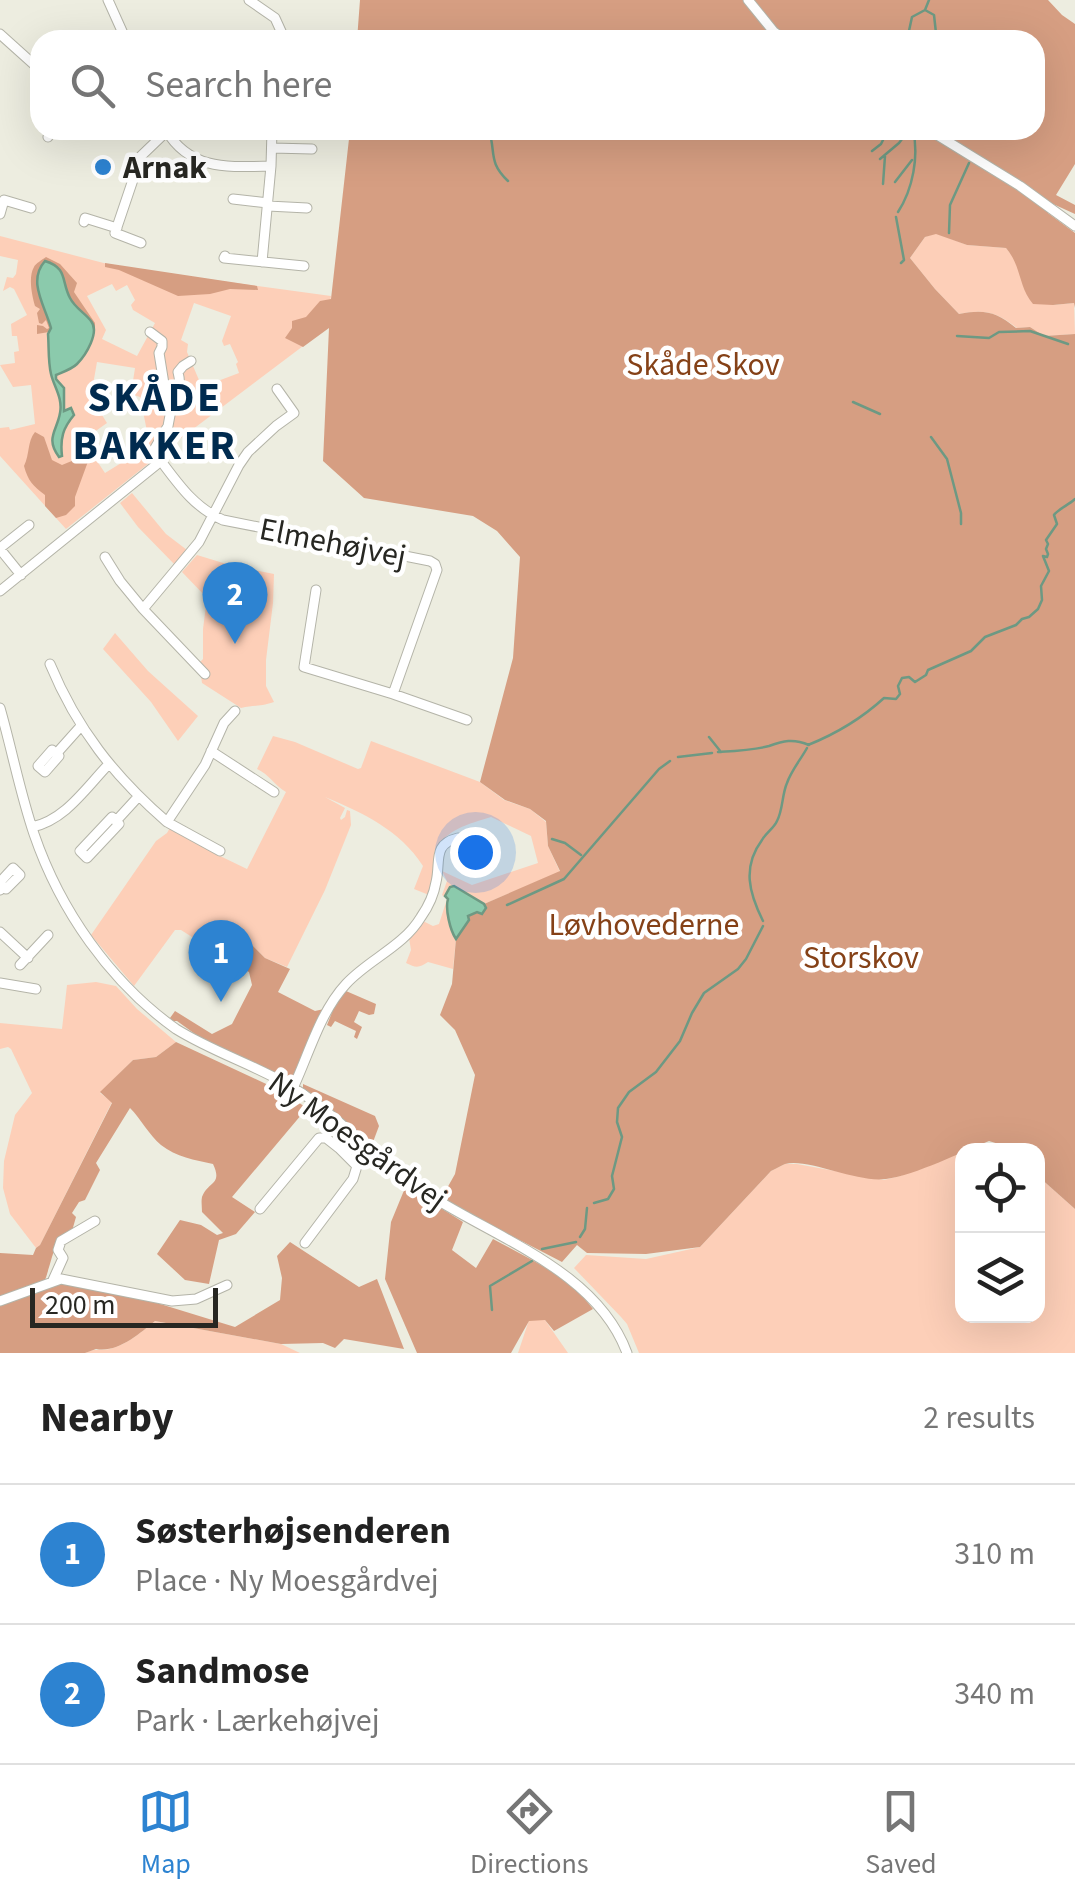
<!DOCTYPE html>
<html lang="en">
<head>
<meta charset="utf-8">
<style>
	:root { --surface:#fff; --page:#f6f6f6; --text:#222; --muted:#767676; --line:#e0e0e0; --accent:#2d83d1 }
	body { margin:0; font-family:"Source Sans 3",sans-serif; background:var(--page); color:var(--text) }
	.controls { position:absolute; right:30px; bottom:30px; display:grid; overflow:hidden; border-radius:20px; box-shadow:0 10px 40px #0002 }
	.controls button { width:90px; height:90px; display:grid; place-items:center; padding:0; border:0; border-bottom:2px solid var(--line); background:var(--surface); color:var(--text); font:50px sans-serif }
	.scale { position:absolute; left:30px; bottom:25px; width:188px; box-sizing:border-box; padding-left:10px; border:5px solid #272722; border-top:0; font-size:28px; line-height:35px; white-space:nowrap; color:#272722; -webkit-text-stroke:8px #fff; paint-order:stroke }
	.you { position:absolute; left:475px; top:852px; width:35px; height:35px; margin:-25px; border:8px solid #fff; border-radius:50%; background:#1a73e8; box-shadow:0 0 0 15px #1a73e833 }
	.badge { display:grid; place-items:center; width:65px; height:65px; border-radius:50%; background:var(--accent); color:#fff; font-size:32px; font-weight:700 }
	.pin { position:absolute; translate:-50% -82px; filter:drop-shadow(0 2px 5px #0008) }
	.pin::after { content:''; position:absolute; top:52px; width:35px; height:30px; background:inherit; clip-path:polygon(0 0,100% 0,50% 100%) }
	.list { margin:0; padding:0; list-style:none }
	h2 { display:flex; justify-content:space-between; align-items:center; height:130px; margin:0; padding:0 40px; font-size:42px }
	h2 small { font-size:32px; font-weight:400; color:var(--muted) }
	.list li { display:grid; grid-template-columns:65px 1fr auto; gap:30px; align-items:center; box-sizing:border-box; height:140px; padding:0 40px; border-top:2px solid var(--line) }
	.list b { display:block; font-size:38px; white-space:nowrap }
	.list p { margin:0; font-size:32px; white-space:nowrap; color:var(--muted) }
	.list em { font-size:32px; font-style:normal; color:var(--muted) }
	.icon { flex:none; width:55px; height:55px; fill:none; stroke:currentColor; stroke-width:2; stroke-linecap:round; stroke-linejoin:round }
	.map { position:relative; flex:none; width:1075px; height:1353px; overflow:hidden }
	.search { position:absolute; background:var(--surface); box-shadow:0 10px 40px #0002; left:30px; right:30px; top:30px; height:110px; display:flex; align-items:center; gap:25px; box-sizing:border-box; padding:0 35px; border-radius:30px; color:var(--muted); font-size:38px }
	.sheet { height:410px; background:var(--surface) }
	nav { display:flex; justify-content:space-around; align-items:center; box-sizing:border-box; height:140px; border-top:2px solid var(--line); background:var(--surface); font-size:28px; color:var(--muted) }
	nav a { display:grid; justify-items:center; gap:5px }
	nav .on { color:var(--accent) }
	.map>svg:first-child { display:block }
	.green { fill:#fdcfb8; fill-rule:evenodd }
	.forest { fill:#d69e82 }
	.water { fill:#8bcaac; stroke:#6d9983; stroke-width:2.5 }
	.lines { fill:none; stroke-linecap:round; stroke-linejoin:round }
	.stream { stroke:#6d9983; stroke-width:2.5 }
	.minor-casing { stroke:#b4b4a8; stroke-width:11 }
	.minor { stroke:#fff; stroke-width:9 }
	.poi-dot { fill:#2d83d1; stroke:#fff; stroke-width:4 }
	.labels { text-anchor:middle; stroke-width:9; stroke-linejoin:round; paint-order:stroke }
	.poi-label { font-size:32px; font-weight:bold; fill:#272722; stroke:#fff; text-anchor:start }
	.park-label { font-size:32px; fill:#854117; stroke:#fff }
	.street-label { font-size:32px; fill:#272722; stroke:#fff }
	.district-label { font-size:42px; font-weight:bold; letter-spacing:2.5px; fill:#002b4f; stroke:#fff }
</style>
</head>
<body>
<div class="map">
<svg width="1075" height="1353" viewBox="0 0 1075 1353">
	<rect width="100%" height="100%" fill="#edede0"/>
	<path class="green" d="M936 233 967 245 1006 248 1053 305 1074 303 1075 334 1044 336 1030 327 1017 328C996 312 985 309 959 314L935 289 910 258 925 237Z
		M0 236 119 267 331 296 327 328 168 448 66 529 0 456V428L9 427 10 430 35 424 31 385 13 387 0 365 15 363 14 352 19 351 17 336H12L11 324 27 315 14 289 10 287 3 291 7 277 13 278 16 274 18 260 0 256ZM112 284 116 291 127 285 135 300 131 305 133 310 155 323 137 356 102 339 106 330 87 296ZM194 303 231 316 222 341 224 346 230 344 238 362 236 364 239 373 202 387 187 352 188 344 181 340ZM97 362 135 368 131 394 140 397 148 436 140 438 133 443 139 452 105 473 83 440 107 423 102 415V403L90 402Z
		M132 493 166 534 187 550 175 565 138 527 120 503Z
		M197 555 233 566 274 574 273 603 266 660V686L274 702C259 707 254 705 241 708L202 683 199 663 203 659V629L207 598 182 572Z
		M115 633 148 671 198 716 178 741 151 702 103 649Z
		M273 736 295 742 358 769 361 768 371 741 480 782 504 800 530 809 546 822 548 846 560 872 484 904 456 939 453 969 428 962C419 968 416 968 406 963L411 950 409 938 423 921 433 926 439 924 447 899 442 895 447 881 442 871 472 885 538 863 531 836 491 817C470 824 443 829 436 853 432 868 434 880 429 895L414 889 423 866C400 830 363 813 325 797L345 808 340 818 341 820 345 817 347 810 350 811 351 825 325 890 287 967 265 958 253 946 216 936 206 946 181 930H175L134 986 91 935 156 841 167 833 171 826 218 855 247 869 286 792C274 785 269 774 257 769Z
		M96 982 116 986 137 1009 176 1042 156 1057 133 1060 100 1093 112 1102 40 1245 36 1248 10 1214 3 1188 4 1161 15 1115 32 1093 11 1049 8 1047 0 1049V1023L62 1029 67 985Z
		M962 1152V1316H1038V1176L1075 1209V1353H639L627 1324 621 1317 574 1268 586 1255 646 1259 700 1247 771 1171 785 1164H797L884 1180 900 1176Z
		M529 1320H545L568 1353H518Z
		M155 1321 281 1344 300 1353H85C94 1348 100 1351 110 1349 128 1344 140 1333 155 1321Z"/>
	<path class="forest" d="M360 0H1048L1062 15 1075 24V164L1056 195 1075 205V214L1053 204 1048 213 1075 233V308L1074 303 1053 305 1033 304C1018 286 1022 267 1006 248L967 245 936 234 925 237 910 258 935 289 959 314C985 309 996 312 1016 328L1030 327 1044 336 1075 334V1209L1038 1176V1150H1008L1002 1145 989 1141C961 1152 916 1175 886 1179 856 1183 809 1158 785 1164 780 1166 776 1169 771 1171L700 1247 646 1254 587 1253 577 1245 562 1262 441 1199 455 1174 475 1075 455 1030 440 1015 452 984 456 939 468 920V917L486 908 484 904 560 871 548 846 546 821 530 809 505 800 480 782 513 658 520 557 497 531 473 516 364 498 323 461 329 328 303 347 285 338 292 328V321L306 317 320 301 331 299 350 130H1035V40H357Z
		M46 257 60 264 77 283 74 292 95 323V330C89 317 75 310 69 298 63 284 64 272 51 262L38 291 51 329 49 332 37 334V325L43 326 47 329 49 328 46 320 42 324 39 323 37 313 40 309 35 306C32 296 28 277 34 267 35 264 43 259 46 257Z
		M105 263 257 286 258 290 230 289 210 294 178 296 119 270 105 267Z
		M35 432 44 437 52 460 62 465 79 458 85 451 90 456 75 497V506L66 515 56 518 45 506V495C33 486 28 481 24 466 30 454 27 442 35 432Z
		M215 935 253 946 265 958 290 969 278 992 315 1011 324 1009 292 1079 286 1081 206 1042 177 1021H172L170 1018 175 1011 212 1034 232 1024 252 985 249 972 209 948Z
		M346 991 376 1004 374 1014 369 1015 359 1011 354 1022 362 1027 357 1039 354 1037 356 1031 335 1021 331 1027 327 1025 335 1005Z
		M176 1042 279 1090 307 1108 232 1197 255 1212 236 1234 219 1240 209 1284 185 1280 157 1254 180 1220 201 1225 217 1235 223 1233 202 1212C202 1207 201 1202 202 1197 208 1181 223 1185 213 1164 195 1160 176 1157 161 1145 149 1135 141 1119 130 1108L96 1163 100 1170 85 1200 79 1202 72 1213 76 1217 72 1231C67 1234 62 1237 58 1241 55 1244 48 1273 45 1280L0 1297V1253L33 1255 36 1248 40 1245 112 1103 100 1092 133 1060 156 1057Z
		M303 1084 375 1116 379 1126 373 1142 367 1143 303 1090Z
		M405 1188H409L463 1222 452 1250 476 1268 493 1239C528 1258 569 1276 593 1309L554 1331 545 1320 529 1321 511 1353H417L385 1279 391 1222Z
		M290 1242 359 1287 377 1279 404 1349 344 1339 335 1348 323 1343 281 1344 155 1321C139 1334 118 1353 96 1349L85 1353H0V1304L54 1282 157 1303 235 1327 280 1300 282 1278 277 1256Z"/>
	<path class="water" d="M45 261C68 268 61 281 70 298 75 308 85 313 91 321 100 332 86 355 77 364 72 369 63 372 56 375V379L64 388V411L71 408 74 415C63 428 60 438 62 456L59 457C45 438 57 431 60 413 63 398 54 387 51 374 48 362 49 347 48 334L51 328C45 306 27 281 45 261Z
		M454 886 484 904 486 908 482 914 477 912 468 916 469 920 456 939C450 930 445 909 448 899L445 896 450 887Z"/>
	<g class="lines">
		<path class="stream" d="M929 0 925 10 934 15 936 33 931 40
			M907 40 912 17 925 10
			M489 130C496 153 488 162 508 181
			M872 151 881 144 888 130
			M880 159 899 143 908 131
			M895 182 912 160
			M883 184 885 156
			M898 212C913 189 919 156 913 130
			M896 217 904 260 901 263
			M949 233 950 205 969 163
			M957 336 989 338 999 332 1030 331 1068 344
			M853 402 880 414
			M931 437 947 459 961 513V524
			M709 737 721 752
			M808 745C838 733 861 719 884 698L896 699 900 694 898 686 902 678 909 677 915 682 926 675 928 670 971 651 985 637 1016 625 1022 619 1029 617 1038 609 1042 600 1041 586 1049 571 1043 556 1047 557 1048 554 1046 549 1048 544 1046 540 1057 524 1054 515C1057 510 1070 504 1075 499
			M718 752C734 751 754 750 769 746 783 741 793 738 809 745
			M678 757 712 753
			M552 839 565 843 581 855
			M507 905 564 879 659 769 670 761
			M763 921C749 893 742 867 762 840 766 833 774 828 777 821 783 810 782 794 787 783 791 771 801 759 807 748
			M594 1203 608 1199 614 1189 612 1176 622 1137 617 1122 618 1108 629 1092 656 1072 680 1041 692 1013 704 993 738 969 746 959 763 926
			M580 1237 585 1229 587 1208
			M542 1249 576 1242
			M492 1310 490 1286 532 1261"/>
		<g class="minor-casing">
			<path id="minor" d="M108 0 126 40
				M249 0 275 18 285 40
				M748 0 774 32 785 40
				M0 34 40 70
				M166 130C190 171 229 167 271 166L272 130
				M929 130 1020 186 1075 226
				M48 137 51 130
				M272 148 312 149
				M233 199 268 203
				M268 206 307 208
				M0 214 4 200 31 208
				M84 222 85 218 117 228
				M141 243 115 233 141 156 167 131
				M225 256 224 258 304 266
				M262 262 271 166
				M150 332 162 341V347L159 353 164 384 169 395 171 410 168 426 155 448 161 461
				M169 395C181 387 181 385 178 372L183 366 191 361
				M143 408 153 402C154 393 157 390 166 388
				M0 548 29 525
				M0 549 21 575
				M105 557 120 581 143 609
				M0 591 161 461C179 485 195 508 223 520L430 561 435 564 437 570 393 694 304 667 316 590
				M50 664C77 729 114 776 167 822L205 765 224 723 235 711
				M205 674 143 609 199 542 239 465 248 452 276 426 294 413 277 389
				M393 694 467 720
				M0 708C12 750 20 793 34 834 60 910 110 982 176 1029 213 1052 255 1065 292 1087 340 1116 376 1161 423 1191 492 1237 596 1269 627 1353
				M211 751 274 792
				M56 754 59 756 45 772 38 766 52 750 56 754 81 726
				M116 821 119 824 87 858 80 851 112 817 116 821 138 797
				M167 822 220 851
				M32 827C65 820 85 789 108 765
				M0 882 13 868 20 875 6 889 3 886 0 890
				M0 932 28 958
				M20 965 48 935
				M0 983 36 989
				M293 1088C309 1054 320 1012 346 984 369 959 403 947 421 917 428 907 434 894 436 882 441 862 432 844 458 838L464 845 476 841
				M260 1209 319 1138H326L340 1149 353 1135
				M305 1243 353 1179 357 1166 340 1149
				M53 1280 63 1258 58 1250 61 1241 95 1221
				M0 1301 61 1279 172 1301 196 1299 227 1285"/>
		</g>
		<use href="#minor" class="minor"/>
	</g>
	<circle class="poi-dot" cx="103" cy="167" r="10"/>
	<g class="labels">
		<g class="poi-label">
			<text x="123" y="178">Arnak</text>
		</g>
		<g class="park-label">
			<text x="703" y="375">Skåde Skov</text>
			<text x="644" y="935">Løvhovederne</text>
			<text x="861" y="968">Storskov</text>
		</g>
		<g class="street-label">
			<text transform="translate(333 542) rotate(11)" y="11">Elmehøjvej</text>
			<text transform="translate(358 1140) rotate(36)" y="11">Ny Moesgårdvej</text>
		</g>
		<g class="district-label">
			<text x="155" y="411">SKÅDE<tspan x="155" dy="48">BAKKER</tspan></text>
		</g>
	</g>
</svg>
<div class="controls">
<button><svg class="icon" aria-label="locate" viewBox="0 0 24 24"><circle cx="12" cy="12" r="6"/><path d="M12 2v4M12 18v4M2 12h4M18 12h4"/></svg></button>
<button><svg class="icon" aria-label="layers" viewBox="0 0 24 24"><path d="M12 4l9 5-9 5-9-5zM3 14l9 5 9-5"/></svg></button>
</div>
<div class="scale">200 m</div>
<div class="you"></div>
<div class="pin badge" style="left:221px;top:1002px">1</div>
<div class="pin badge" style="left:235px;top:644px">2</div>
<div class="search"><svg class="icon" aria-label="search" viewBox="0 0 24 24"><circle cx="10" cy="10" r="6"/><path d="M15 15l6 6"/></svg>Search here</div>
</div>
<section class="sheet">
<h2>Nearby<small>2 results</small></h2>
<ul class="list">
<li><span class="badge">1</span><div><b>Søsterhøjsenderen</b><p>Place · Ny Moesgårdvej</p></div><em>310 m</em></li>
<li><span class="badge">2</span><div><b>Sandmose</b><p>Park · Lærkehøjvej</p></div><em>340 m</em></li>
</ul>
</section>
<nav>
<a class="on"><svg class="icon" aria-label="map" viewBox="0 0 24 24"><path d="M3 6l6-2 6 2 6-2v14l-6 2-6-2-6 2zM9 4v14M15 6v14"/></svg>Map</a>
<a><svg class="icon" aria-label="directions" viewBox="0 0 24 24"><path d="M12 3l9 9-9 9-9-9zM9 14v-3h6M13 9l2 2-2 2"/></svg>Directions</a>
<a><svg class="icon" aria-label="saved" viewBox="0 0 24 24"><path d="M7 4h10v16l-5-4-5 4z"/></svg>Saved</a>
</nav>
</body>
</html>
